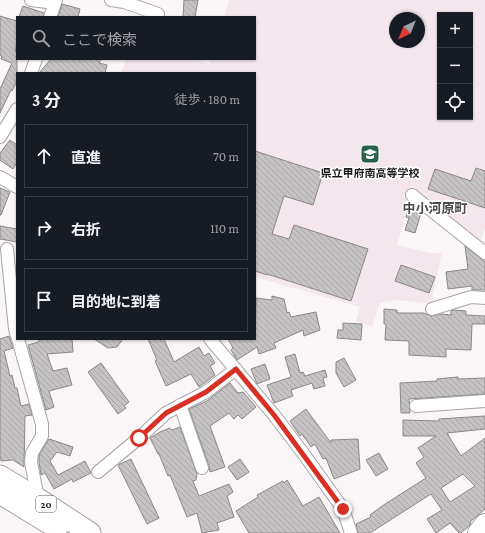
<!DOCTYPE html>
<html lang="ja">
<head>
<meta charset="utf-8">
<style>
	:root { --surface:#171b24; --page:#242831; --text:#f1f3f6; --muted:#9ea1a6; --line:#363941 }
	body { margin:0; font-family:"Crimson Pro","Noto Sans JP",serif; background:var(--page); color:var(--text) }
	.controls { position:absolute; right:12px; top:12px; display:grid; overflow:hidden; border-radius:0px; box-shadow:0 1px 3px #0004 }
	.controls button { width:36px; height:36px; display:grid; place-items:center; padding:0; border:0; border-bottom:1px solid var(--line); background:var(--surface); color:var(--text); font:20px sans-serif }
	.compass { position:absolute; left:389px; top:12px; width:36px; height:36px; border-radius:50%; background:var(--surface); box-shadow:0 1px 3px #0004; rotate:223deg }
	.stop { position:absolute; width:12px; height:12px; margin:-9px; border:3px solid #d93025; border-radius:50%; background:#fff }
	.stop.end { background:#d93025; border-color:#fff; box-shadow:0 1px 4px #0008 }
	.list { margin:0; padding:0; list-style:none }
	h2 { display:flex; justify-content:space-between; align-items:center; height:52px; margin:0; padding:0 16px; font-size:17px }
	h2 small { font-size:13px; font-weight:400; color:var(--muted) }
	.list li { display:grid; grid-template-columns:26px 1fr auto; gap:12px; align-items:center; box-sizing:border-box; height:64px; margin:0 8px 8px; padding:0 8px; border:1px solid var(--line); border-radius:0px }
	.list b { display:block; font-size:15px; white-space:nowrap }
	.list em { font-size:13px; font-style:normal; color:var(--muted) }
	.icon { flex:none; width:22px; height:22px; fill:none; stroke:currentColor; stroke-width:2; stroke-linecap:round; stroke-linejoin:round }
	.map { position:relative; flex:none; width:485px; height:533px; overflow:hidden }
	.search { position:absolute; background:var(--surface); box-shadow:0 1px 3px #0004; left:16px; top:16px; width:240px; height:44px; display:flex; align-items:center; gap:10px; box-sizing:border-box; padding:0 14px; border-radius:0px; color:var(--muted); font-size:15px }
	.panel { position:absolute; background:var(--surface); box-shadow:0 1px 3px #0004; left:16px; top:72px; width:240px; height:268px; border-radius:0px }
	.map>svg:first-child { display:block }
	.built { fill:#f3e7ed; fill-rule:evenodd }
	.building { fill:url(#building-back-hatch); stroke:#8a8789; fill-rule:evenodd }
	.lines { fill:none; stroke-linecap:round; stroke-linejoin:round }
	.minor-casing { stroke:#a8a4a6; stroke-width:14 }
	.primary-casing { stroke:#a8a4a6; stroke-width:22 }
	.trunk-casing { stroke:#a8a4a6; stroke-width:23 }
	.minor { stroke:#fff; stroke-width:12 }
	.primary { stroke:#fff; stroke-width:20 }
	.trunk { stroke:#fff; stroke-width:21 }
	.route { stroke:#d93025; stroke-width:5 }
	.labels { text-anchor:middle; stroke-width:3; stroke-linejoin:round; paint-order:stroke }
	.shield { fill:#fff; stroke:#605f5f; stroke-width:1 }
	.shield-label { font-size:10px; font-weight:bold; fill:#1c1b1b }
	.poi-label { font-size:11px; font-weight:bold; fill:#1c1b1b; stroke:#fff }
	.quarter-label { font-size:13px; font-weight:bold; fill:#4c494a; stroke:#fff }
</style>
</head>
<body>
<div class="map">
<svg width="485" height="533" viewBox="0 0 485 533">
	<defs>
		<pattern id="building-back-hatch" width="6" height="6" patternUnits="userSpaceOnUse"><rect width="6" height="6" fill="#c5c2c4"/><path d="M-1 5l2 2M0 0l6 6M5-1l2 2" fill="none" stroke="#a9a6a8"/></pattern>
	</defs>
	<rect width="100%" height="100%" fill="#faf6f8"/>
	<path class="built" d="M229 0H485V228L480 244 412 195 397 245 430 253H442L431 304 398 300 380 303 372 327 356 321 360 307 255 277V73H121L126 59H191L209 64 211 59H255V17H224ZM440 15H470V117H440ZM395 18H419V42H395Z"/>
	<path class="building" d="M184 0H198L195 17H183Z
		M62 4 80 9 78 17H58Z
		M23 6 44 13 43 17H19Z
		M0 16 17 21V44L15 51 17 52V81L12 91 11 90 0 113V89L12 63 1 59 2 56 0 55Z
		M51 59H101L99 63 107 65 105 73H39Z
		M10 140 17 145V162L13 169 0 160V153Z
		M255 151 323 173 313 205 284 196 272 234 289 239 294 225 368 249 351 301 267 274V275L255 271Z
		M476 168 485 171V208L428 189 435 169 471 181Z
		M0 188 10 192 1 215H0Z
		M409 209 421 213 415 233 405 230 409 218 406 217Z
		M0 226 17 229V242L0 239Z
		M465 246 485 262V290H472V286L448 289 446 272 468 269Z
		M401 265 435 277 429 293 395 281Z
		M272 296 284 299 287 313 289 312 291 317 316 312 320 330 304 336 303 330 274 343 276 348 259 354 257 347 237 360 231 350 233 348 228 339H255L256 298 272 300Z
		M384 309 397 310V313H424L431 316 440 314 451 315V311L454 310 466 311V315L485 316V324H472L471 350 446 349V357L409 355V341L385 340 386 324H384Z
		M343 323 362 324 361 340 337 338 338 330H343Z
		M9 336 13 348 4 351 10 376 12 375 15 388H17L21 406 29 404 32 415 25 416 24 467 13 460 1 461V459H0V339Z
		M39 339H72L73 352 47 354 53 371 67 368 72 385 49 391 54 407 46 410 28 345 39 342Z
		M94 339H123L117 347 108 348Z
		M148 339H164L174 362 199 347 204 356 209 353 215 363 210 366 215 375 199 387 191 374 166 386 155 361 157 360Z
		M295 354 300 373 303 372 305 376 325 370 327 377 323 378 325 386 314 389 312 383 291 390 293 396 274 403 267 385 291 377 285 357Z
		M344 358 356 380 344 387 336 373V362Z
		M101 363 129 402 124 406 126 408 118 414 88 372Z
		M265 364 270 379 257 384 251 369Z
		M458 377V379L485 378V394L409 399 410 413H401L400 383 437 381V379Z
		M230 383 238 393 243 392 256 407 242 419 238 415 234 419 229 413 210 426 225 467 210 472 209 466 189 409 207 401Z
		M306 409 331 443V440L358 439 360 469 334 479 326 458 323 459 315 444 311 447 302 434 300 436 290 421Z
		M485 416V429L447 433 461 456 485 438V509L470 522 471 523 469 526 461 533H459L450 523 436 533 427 519 442 510 431 494 370 533H358L356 524 371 517 370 515 382 506 426 478 416 463 424 457 418 448 436 436H403V420L439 421V419ZM463 474 475 486 450 502 441 488Z
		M180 427 197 474 196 480 193 481 199 496 229 484 233 492 227 496 234 517 217 523 219 530 202 533 197 513 187 517 170 475 168 476 159 454H158L150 438 160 432 170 428 172 430Z
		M49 439 73 447 70 456 57 452 50 461 58 475 85 461 91 473 73 482 72 479 54 489 45 473 41 475 39 462V455Z
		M379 453 388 469 376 476 366 460Z
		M131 459 159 518 147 524 118 465Z
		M240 459 249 472 237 480 228 467Z
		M287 480 303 506 319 497 340 533H249L236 511 258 497 257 495 283 481 284 483Z"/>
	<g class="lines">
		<g class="minor-casing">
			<path id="minor" d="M31 0 55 3
				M111 0 124 2 158 14
				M50 17 56 0
				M31 73 36 59
				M0 137 17 109
				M0 177 17 187
				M412 195 485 253
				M7 249 15 329 17 336
				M432 309 471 297 485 298
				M18 339 42 424V436L32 453 31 462 38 499
				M210 339 274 415 303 453 343 509 351 533
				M180 405 202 468
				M416 406 485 401
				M98 472 139 438 166 413 206 392 236 369"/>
		</g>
		<g class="primary-casing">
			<path id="primary" d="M478 533 485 524"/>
		</g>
		<g class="trunk-casing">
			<path id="trunk" d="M0 476 38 499 90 533
				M0 493 57 528"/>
		</g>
		<use href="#minor" class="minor"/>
		<use href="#primary" class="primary"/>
		<use href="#trunk" class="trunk"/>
	</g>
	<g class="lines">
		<path class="route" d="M139 438 166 413 206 392 236 369 274 415 343 509"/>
	</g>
	<defs>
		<g id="school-square" transform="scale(1)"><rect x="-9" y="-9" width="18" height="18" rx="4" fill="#28624b" stroke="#fff"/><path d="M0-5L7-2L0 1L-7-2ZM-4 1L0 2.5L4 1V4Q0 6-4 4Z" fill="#fff"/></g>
	</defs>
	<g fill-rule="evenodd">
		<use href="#school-square" x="370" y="154"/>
	</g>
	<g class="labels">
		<rect class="shield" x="36" y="496" width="20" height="16" rx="3"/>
		<g class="shield-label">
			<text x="46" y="508">20</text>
		</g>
		<g class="poi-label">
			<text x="370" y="177">県立甲府南高等学校</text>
		</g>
		<g class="quarter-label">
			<text x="435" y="213">中小河原町</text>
		</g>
	</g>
</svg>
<div class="controls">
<button>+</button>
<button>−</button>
<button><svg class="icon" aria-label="locate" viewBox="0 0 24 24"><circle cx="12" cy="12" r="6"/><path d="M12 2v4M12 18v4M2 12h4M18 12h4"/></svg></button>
</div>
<svg class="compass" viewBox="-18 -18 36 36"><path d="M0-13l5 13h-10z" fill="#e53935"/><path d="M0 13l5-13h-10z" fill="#9ea1a6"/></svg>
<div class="stop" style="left:139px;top:438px"></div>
<div class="stop end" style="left:343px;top:509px"></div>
<div class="search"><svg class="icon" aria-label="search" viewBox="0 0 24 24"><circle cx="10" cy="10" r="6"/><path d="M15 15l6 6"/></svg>ここで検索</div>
<section class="panel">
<h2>3 分<small>徒歩 · 180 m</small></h2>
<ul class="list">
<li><svg class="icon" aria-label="ahead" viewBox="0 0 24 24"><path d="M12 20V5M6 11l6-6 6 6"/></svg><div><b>直進</b></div><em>70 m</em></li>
<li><svg class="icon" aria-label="right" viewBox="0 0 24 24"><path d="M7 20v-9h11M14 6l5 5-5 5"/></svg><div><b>右折</b></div><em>110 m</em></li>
<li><svg class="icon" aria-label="arrive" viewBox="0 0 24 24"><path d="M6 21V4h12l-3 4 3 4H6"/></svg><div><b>目的地に到着</b></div></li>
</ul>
</section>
</div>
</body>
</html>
